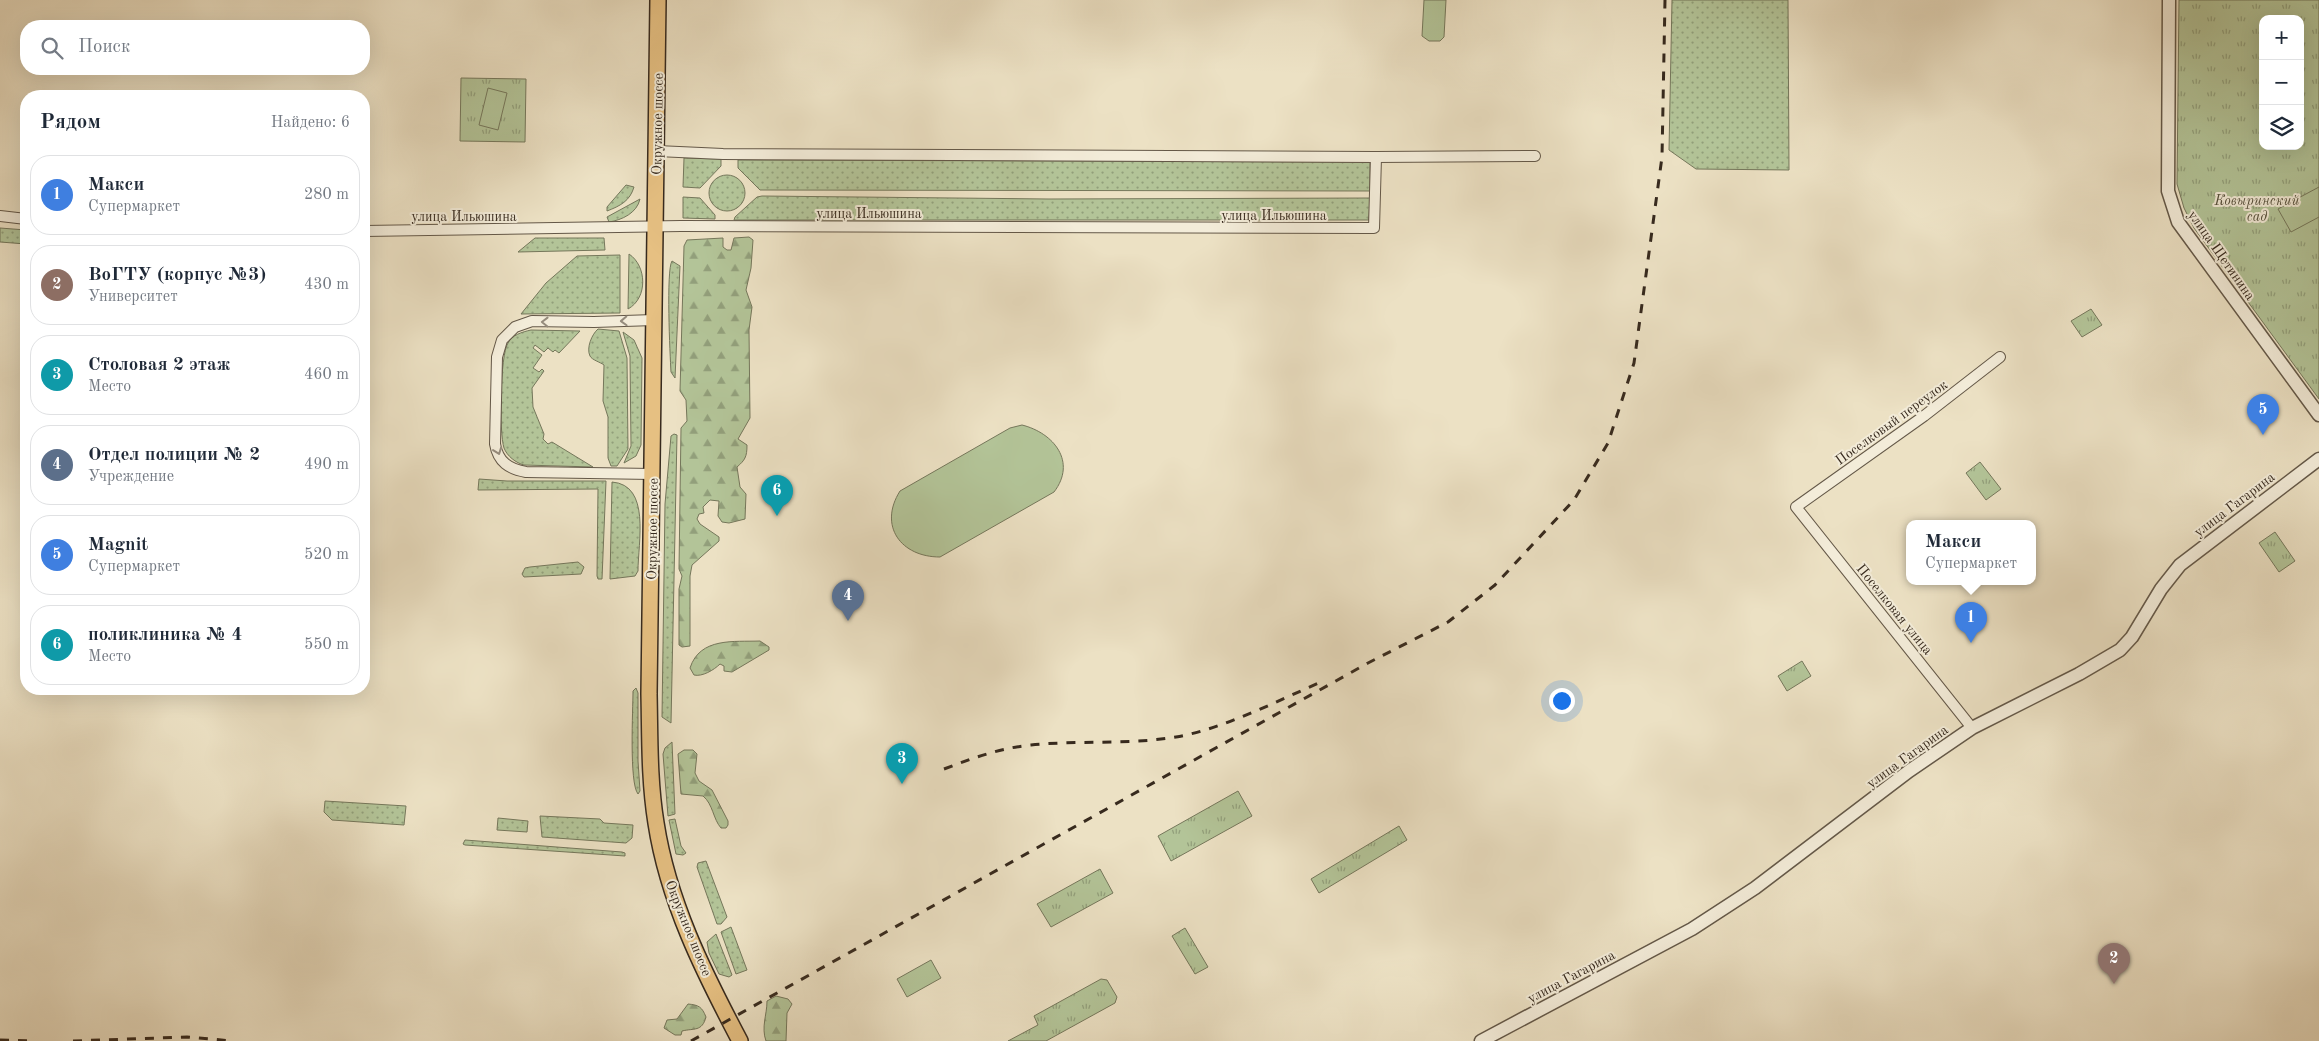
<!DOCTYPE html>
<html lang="ru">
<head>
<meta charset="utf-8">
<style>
	:root { --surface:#fff; --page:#f2f2f3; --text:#1f2937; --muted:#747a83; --line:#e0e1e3; --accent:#d93025 }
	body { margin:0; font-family:"Old Standard TT",serif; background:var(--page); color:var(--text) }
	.controls { position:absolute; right:15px; top:15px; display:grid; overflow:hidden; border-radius:10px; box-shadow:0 5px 20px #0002 }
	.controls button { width:45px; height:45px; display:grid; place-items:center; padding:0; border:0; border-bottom:1px solid var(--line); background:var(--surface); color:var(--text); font:25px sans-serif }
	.you { position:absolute; left:1561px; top:700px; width:18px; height:18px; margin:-12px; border:4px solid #fff; border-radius:50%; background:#1a73e8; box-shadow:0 0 0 8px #1a73e833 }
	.badge { display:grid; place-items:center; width:32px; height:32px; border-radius:50%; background:var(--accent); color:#fff; font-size:16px; font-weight:700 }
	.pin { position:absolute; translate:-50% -41px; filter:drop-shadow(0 1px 2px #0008) }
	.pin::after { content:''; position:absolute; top:26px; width:18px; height:15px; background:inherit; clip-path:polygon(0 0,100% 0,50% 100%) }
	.popup { position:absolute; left:1906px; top:520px; width:130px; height:65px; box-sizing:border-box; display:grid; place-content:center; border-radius:10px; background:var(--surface); filter:drop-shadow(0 1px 4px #0005); font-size:16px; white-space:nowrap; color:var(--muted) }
	.popup b { font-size:19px; color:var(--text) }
	.popup::after { content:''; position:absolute; left:50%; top:100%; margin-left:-10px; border:10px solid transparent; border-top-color:var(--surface) }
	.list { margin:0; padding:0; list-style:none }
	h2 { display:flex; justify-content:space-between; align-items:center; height:65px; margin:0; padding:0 20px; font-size:21px }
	h2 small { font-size:16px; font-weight:400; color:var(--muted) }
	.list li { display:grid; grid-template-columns:32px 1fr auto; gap:15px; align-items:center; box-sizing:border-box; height:80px; margin:0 10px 10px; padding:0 10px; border:1px solid var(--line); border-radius:20px }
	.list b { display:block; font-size:19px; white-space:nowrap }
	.list p { margin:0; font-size:16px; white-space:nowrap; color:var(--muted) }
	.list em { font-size:16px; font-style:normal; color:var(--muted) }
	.icon { flex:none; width:28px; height:28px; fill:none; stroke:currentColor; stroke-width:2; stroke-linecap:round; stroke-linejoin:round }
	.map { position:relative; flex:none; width:2319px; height:1041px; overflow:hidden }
	.search { position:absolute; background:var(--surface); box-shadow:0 5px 20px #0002; left:20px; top:20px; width:350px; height:55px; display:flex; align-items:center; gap:12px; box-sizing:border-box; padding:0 18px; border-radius:20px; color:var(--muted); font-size:19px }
	.panel { position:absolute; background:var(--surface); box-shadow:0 5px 20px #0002; left:20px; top:90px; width:350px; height:605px; border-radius:20px }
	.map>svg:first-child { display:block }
	.grass { fill:url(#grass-dots); stroke:#75775b }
	.forest { fill:url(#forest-firs); stroke:#75775b }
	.park { fill:url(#park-tufts); stroke:#75775b; fill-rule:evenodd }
	.pitch { fill:#b3c498; stroke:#75775b }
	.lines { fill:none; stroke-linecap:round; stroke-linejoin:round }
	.minor-casing { stroke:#645848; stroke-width:12 }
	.tertiary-casing { stroke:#645848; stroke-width:15 }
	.primary-casing { stroke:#372a1e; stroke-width:18 }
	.minor { stroke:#f3ecd9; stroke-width:10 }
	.tertiary { stroke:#f3ecd9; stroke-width:12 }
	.primary { stroke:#e6c082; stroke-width:15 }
	.rail { stroke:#372a1e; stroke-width:3; stroke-dasharray:9 9; stroke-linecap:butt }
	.oneway { stroke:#958b7c }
	.labels { text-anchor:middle; stroke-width:4; stroke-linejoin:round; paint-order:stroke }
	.street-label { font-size:14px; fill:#372a1e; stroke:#f3ecd9 }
	.park-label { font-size:14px; font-style:italic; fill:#56503c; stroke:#f3ecd9 }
</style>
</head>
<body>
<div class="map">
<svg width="2319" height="1041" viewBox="0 0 2319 1041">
	<defs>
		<pattern id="grass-dots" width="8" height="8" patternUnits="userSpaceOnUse" patternTransform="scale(1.25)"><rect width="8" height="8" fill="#b3c498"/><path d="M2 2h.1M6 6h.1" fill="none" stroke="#929f7b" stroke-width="1.8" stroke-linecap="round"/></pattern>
		<pattern id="forest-firs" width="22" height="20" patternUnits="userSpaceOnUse" patternTransform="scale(1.25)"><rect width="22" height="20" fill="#b3c498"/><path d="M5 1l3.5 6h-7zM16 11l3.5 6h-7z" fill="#929f7b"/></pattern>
		<pattern id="park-tufts" width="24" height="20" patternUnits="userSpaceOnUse" patternTransform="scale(1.25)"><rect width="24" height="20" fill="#b3c498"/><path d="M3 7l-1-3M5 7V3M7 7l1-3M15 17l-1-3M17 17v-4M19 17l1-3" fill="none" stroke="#929f7b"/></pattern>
	</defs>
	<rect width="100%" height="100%" fill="#ece1c4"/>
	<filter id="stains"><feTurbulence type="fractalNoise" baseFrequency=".004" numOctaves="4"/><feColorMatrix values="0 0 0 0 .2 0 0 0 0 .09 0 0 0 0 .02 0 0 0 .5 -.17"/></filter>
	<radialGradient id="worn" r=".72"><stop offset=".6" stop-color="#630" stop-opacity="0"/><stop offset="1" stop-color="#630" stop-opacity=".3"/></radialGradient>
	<path class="grass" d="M1672 0H1788L1789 170 1696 169 1669 150Z
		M684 158 721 159V166L700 188 683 187Z
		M738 160 1370 162V191L760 190 738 168Z
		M709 193a18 18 0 1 1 36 0a18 18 0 1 1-36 0Z
		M626 185 634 187C630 201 620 206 607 211V207Z
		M762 196 1049 199 1370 198 1369 220H734L735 217 757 197Z
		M683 197 700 198 715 215V219L683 218Z
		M640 199C637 213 622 220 609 222L607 217Z
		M0 228 26 230V244L0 242Z
		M535 238H604L605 250 518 252Z
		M629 254C647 266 648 298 628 309Z
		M620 255V313L521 314 546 283 577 256Z
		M672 261 680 266 675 378 671 372C670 355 666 270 672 261Z
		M598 329 619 331 627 358 628 449 617 466H611L608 458V417L603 401 604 365C600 362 592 360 590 356 586 348 592 334 598 329Z
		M531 330 580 331 559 353 555 350 553 352 548 348 544 352 535 345 533 348 542 355 533 368 539 372 542 369 544 371 532 388 533 407 544 434 543 439 548 444 552 442 593 467 524 465C516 463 507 456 504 448 499 433 500 355 508 343 512 335 522 332 531 330Z
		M623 332 634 340 642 358 641 445 636 456 624 463 631 446 630 356Z
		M674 434 677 435 671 723 662 717 665 504 671 436Z
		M479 479 507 481H606L602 579H598L597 576 598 489 478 490Z
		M612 482C651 485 638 542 638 571L635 576 610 579Z
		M578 562 584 567 581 574 524 577 522 574 525 568 530 567Z
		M636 688 638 693V761L640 791 638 794C629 783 633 709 633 691Z
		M672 742 675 814 668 816 663 754 665 748Z
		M325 801 406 806 404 825 332 820 324 812Z
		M540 816 600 819 604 823 633 825 632 838 626 843 542 837Z
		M498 818 528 821 527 832 497 830Z
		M675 819 681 846 686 853 683 855 676 854 669 820Z
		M465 840 622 852 625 853V856L465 845 463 844Z
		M706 861 727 917 721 924H717L697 867 698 863Z
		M731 927 747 970 736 974 721 932Z
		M716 934 732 975 729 977 719 974 709 953 707 942Z"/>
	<path class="forest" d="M749 237 753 240 751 268 746 290 752 307 749 330 750 418 738 439 747 445C747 457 745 460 737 467L740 487 746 494 745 519 729 523 722 522 718 516 719 501 710 500 703 507 704 513 699 514 697 519 700 524 719 537V541L692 565 690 576V646L682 647 679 645V589L682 576 679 569 681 428 687 421 686 400 680 391 684 246 687 240 723 238V247L727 250H731L734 238Z
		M760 641 769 647V650L732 672 724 671V666L720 664C714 670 702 677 694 675L690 668C700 637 734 642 760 641Z
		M684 750H693L697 754 695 773 699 781 712 790 728 821V825L726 828H721C713 819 713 804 703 796L681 794 678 754Z
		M776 996 788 999 792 1004 787 1013 786 1041H766C761 1027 767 1015 767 1001Z
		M688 1004C699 1005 702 1007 706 1017 702 1032 694 1028 682 1031L681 1035H675L664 1028 667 1020 677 1019Z"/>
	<path class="park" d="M2179 0H2319V399L2194 228 2184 208 2177 184ZM2263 19H2300V146H2263Z
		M461 78 526 79 525 142 460 141Z
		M2091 309 2102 325 2082 337 2071 321Z
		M1980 462 2001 489 1986 500 1966 473Z
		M2275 532 2295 561 2279 572 2259 543Z
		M1802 661 1811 676 1787 691 1778 676Z
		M1238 791 1252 816 1171 861 1158 836Z
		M1399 826 1407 840 1319 893 1311 879Z
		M1100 869 1113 893 1051 927 1037 904Z
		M1185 928 1208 967 1195 974 1172 936Z
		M1101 979 1107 980 1117 997 1115 1003 1046 1041H1008L1038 1025 1034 1016Z"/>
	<path class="pitch" d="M1424 0H1446L1444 37 1440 41H1429L1422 36Z
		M488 88 507 93 498 130 479 125Z
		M2319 187V217L2291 232 2278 209Z
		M1022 425C1054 433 1077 462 1054 492L940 557C901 557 878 526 900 491L1010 428Z
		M931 960 941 978 907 997 897 979Z"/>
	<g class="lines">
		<g class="minor-casing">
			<path id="minor" d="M657 151 723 154 1376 157 1535 156
				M0 216 26 219
				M364 231 681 226 1374 228 1376 157
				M652 474 526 472C509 469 498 462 495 444L497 357 502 340 515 327 532 321 594 322 654 320
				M1972 728 1796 507 1924 416 2000 357"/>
		</g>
		<g class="tertiary-casing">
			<path id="tertiary" d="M2169 0 2168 191 2178 222 2319 415
				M1481 1041 1692 929 1755 888 1909 771 1972 728 2079 674 2120 650 2132 637 2161 589 2180 565 2319 459"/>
		</g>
		<g class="primary-casing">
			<path id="primary" d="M658 0 649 694C650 737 649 780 656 823 668 901 703 971 740 1041"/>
		</g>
		<use href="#minor" class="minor"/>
		<use href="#tertiary" class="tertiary"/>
		<use href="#primary" class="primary"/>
		<path class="rail" d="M944 769C973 758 1000 748 1031 745 1080 740 1128 745 1176 737 1223 729 1277 701 1321 682
			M0 1040 33 1041
			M73 1041 187 1037 233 1041
			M691 1041 1368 663 1448 622 1495 585 1574 500 1608 443 1634 363 1662 157 1665 0"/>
	</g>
	<defs><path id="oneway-chevron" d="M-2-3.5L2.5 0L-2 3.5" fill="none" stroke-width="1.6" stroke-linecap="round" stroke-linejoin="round" transform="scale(1.25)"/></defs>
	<g class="oneway">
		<use href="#oneway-chevron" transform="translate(624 321) rotate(178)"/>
		<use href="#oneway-chevron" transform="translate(545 322) rotate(-179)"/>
		<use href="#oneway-chevron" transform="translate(498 451) rotate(70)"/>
	</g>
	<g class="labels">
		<g class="street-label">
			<text transform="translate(657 124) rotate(-89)" y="5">Окружное шоссе</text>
			<text x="869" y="218">улица Ильюшина</text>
			<text x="1274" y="220">улица Ильюшина</text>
			<text x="464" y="221">улица Ильюшина</text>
			<text transform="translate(2222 255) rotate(55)" y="5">улица Щетинина</text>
			<text transform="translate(1891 422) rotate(-36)" y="5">Поселковый переулок</text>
			<text transform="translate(2234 504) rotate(-37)" y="5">улица Гагарина</text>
			<text transform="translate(652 529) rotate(-89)" y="5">Окружное шоссе</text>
			<text transform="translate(1895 609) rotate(51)" y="5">Поселковая улица</text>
			<text transform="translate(1907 756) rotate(-36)" y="5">улица Гагарина</text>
			<text transform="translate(689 928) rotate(68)" y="5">Окружное шоссе</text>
			<text transform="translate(1571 976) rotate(-28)" y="5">улица Гагарина</text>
		</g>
		<g class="park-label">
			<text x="2257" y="205">Ковыринский<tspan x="2257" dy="16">сад</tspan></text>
		</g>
	</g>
	<rect width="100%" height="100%" filter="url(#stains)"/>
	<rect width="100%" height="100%" fill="url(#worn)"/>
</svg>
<div class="controls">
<button>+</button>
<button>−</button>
<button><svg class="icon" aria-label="layers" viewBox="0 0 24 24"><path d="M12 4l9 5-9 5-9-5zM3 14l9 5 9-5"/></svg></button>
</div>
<div class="you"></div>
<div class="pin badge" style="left:1971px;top:643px;background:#3f7fe0">1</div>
<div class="popup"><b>Макси</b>Супермаркет</div>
<div class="pin badge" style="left:2114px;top:984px;background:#8d6e63">2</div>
<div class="pin badge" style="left:902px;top:784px;background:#0f9aa8">3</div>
<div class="pin badge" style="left:848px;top:621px;background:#5c6f8a">4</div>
<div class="pin badge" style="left:2263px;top:435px;background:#3f7fe0">5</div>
<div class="pin badge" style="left:777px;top:516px;background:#0f9aa8">6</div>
<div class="search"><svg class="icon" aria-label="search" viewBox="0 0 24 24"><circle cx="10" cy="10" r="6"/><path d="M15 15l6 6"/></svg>Поиск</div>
<section class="panel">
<h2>Рядом<small>Найдено: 6</small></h2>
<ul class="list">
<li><span class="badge" style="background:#3f7fe0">1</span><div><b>Макси</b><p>Супермаркет</p></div><em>280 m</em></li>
<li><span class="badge" style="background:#8d6e63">2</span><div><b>ВоГТУ (корпус №3)</b><p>Университет</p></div><em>430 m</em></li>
<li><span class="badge" style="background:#0f9aa8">3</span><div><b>Столовая 2 этаж</b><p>Место</p></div><em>460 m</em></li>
<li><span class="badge" style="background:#5c6f8a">4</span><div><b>Отдел полиции № 2</b><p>Учреждение</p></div><em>490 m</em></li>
<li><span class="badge" style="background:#3f7fe0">5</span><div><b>Magnit</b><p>Супермаркет</p></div><em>520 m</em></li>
<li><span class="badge" style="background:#0f9aa8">6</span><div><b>поликлиника № 4</b><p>Место</p></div><em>550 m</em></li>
</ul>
</section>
</div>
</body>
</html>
